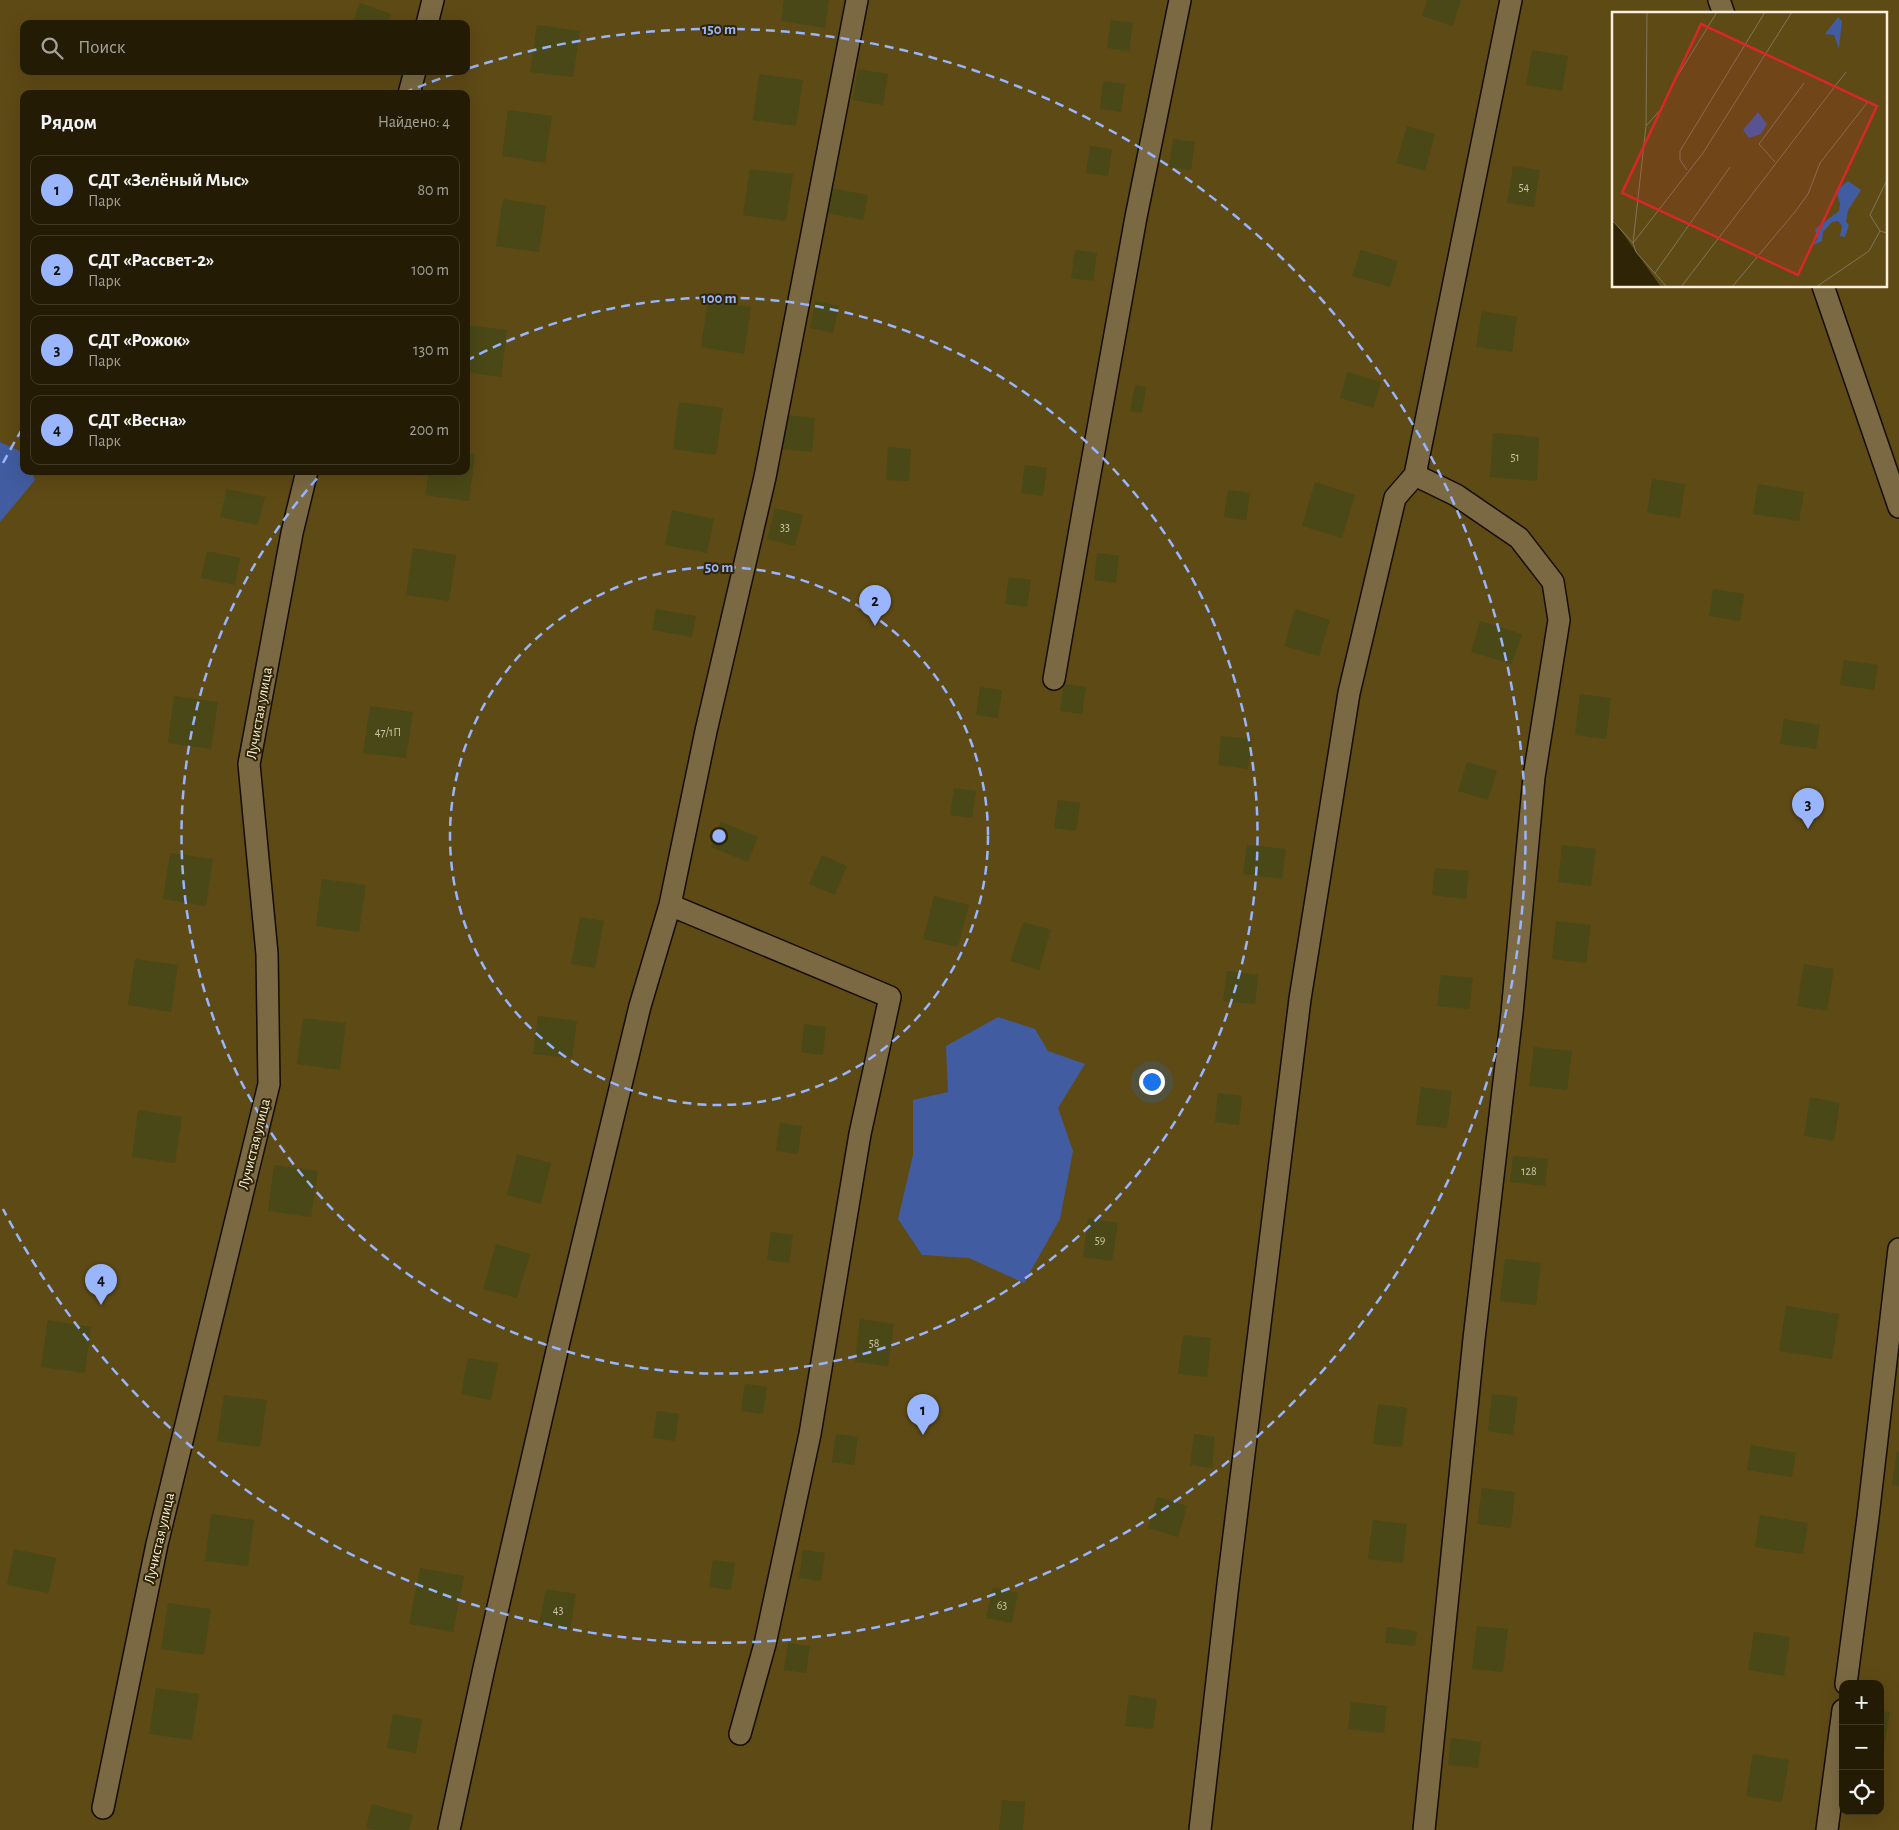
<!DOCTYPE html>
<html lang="ru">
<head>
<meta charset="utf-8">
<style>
	:root { --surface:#231b04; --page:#2b240e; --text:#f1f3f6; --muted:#a3a19a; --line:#403926; --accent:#98b5fd }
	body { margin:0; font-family:"Alegreya Sans",sans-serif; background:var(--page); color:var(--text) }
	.controls { position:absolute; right:15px; bottom:15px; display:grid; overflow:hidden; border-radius:10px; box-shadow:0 5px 20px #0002 }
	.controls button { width:45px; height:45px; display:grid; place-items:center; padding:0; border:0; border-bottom:1px solid var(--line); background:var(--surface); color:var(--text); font:25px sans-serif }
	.you { position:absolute; left:1151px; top:1081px; width:18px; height:18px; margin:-12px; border:4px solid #fff; border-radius:50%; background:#1a73e8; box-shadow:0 0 0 8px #1a73e833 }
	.badge { display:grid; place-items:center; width:32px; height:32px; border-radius:50%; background:var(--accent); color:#111; font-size:16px; font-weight:700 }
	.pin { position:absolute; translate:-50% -41px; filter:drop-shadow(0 1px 2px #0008) }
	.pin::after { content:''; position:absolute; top:26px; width:18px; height:15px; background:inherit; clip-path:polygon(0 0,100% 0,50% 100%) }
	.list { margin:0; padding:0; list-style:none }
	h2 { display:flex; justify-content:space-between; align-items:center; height:65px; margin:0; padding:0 20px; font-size:21px }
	h2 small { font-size:16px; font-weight:400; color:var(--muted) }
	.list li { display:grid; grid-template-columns:32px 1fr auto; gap:15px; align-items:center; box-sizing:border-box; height:70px; margin:0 10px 10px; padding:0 10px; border:1px solid var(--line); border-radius:10px }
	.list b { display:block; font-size:19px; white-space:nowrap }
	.list p { margin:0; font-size:16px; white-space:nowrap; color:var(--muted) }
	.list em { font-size:16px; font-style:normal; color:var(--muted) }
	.icon { flex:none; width:28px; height:28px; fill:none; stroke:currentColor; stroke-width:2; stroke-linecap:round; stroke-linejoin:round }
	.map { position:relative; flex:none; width:1899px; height:1830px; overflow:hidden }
	.search { position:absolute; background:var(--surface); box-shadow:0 5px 20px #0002; left:20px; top:20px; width:450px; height:55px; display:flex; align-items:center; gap:12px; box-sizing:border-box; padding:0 18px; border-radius:10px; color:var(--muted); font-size:19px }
	.panel { position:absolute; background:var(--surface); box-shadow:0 5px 20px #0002; left:20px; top:90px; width:450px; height:385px; border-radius:10px }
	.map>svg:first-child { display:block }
	.green { fill:#5e4a15; fill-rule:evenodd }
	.water { fill:#425ca1 }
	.building { fill:#4a4816 }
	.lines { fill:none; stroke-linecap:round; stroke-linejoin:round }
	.lane-casing { stroke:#150d00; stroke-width:24 }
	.lane { stroke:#7a6942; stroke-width:21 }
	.ring { fill:none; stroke:#98b5fd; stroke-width:2.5; stroke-dasharray:9 6 }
	.labels { text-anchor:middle; stroke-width:4; stroke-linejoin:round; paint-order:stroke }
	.number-label { font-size:12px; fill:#cec6aa }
	.street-label { font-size:15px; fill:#faf0db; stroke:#2f2406 }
	.inset-road { fill:none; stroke:#80765b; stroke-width:1 }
	.view { fill:#d62828; fill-opacity:0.15; stroke:#d62828; stroke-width:2.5 }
	.inset-edge { fill:none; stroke:#faf0db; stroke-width:2.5 }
	.centre { fill:#98b5fd; stroke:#2f2406; stroke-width:2.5 }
	.ring-label { font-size:15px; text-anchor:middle; font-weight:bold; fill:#98b5fd; stroke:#2f2406; stroke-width:4; stroke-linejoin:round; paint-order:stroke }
</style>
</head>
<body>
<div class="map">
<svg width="1899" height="1830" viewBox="0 0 1899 1830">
	<rect width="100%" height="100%" fill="#2f2406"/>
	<path class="green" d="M0 0H1899V1830H0ZM1613 14H1885V286H1613ZM24 24H466V71H24ZM24 94H466V471H24ZM1843 1684H1880V1811H1843Z"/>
	<path class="water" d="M0 442 24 453V471H32L35 480 0 522Z
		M998 1017 1035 1029 1048 1051 1085 1064 1058 1108 1073 1151 1060 1219 1024 1283 969 1258 922 1255 898 1219 913 1155V1100L948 1092 946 1046Z"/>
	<path class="building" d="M784 0H829L825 28 781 21Z
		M1427 0H1461L1453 26 1422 16Z
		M360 3 391 14 388 24H352Z
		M1111 20 1133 23 1129 51 1107 48Z
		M537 25 580 31 573 77 530 72Z
		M1532 50 1568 56 1562 91 1526 85Z
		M858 69 888 74 883 105 852 100Z
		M759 74 803 80 796 126 753 120Z
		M1103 81 1125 84 1121 112 1100 109Z
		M508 110 552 116 545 163 502 156Z
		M1407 126 1435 134 1425 171 1396 163Z
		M1173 139 1195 142 1191 170 1169 167Z
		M1090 146 1112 149 1108 176 1086 173Z
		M1513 166 1540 170 1534 207 1507 203Z
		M750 169 793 174 786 221 743 215Z
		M831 188 868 195 863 220 827 213Z
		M503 199 546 206 539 252 496 246Z
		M1075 250 1097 253 1093 281 1071 278Z
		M1361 250 1398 261 1390 287 1352 276Z
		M708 301 751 307 744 354 701 347Z
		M815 301 839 306 833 333 810 328Z
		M1482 311 1517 317 1512 352 1476 347Z
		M466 325 507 330 501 377 466 372Z
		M1347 372 1381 382 1373 408 1340 398Z
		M1135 385 1146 387 1142 413 1130 411Z
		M679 402 723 408 716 455 673 449Z
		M786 415 815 418 812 452 782 449Z
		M1493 433 1539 437 1537 481 1490 477Z
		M888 447 911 449 909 481 886 480Z
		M466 453 475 454 469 501 425 495 429 471H466Z
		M1025 465 1047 468 1043 496 1021 493Z
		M1652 479 1685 484 1680 518 1647 513Z
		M1315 482 1355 495 1342 538 1302 526Z
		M1758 484 1804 492 1799 521 1753 514Z
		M227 489 265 497 258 525 220 517Z
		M1228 490 1250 493 1246 520 1224 517Z
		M775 508 803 515 795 546 767 539Z
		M672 510 714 519 707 553 665 545Z
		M413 548 456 555 449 601 406 595Z
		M207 551 240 558 235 585 201 578Z
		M1097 553 1119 556 1116 583 1094 580Z
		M1009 577 1031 580 1027 607 1005 604Z
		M1713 589 1744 594 1740 621 1709 616Z
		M656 609 696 616 692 637 652 630Z
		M1295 609 1330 620 1319 656 1284 646Z
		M1480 621 1522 634 1512 664 1471 652Z
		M1844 660 1878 665 1874 690 1840 685Z
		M1064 684 1086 687 1082 714 1060 711Z
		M980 687 1002 690 998 718 976 715Z
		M1580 694 1611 698 1606 739 1575 735Z
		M174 696 218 702 211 749 168 743Z
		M370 706 413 712 406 758 363 753Z
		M1784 719 1820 725 1816 749 1780 744Z
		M1221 736 1252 739 1248 769 1218 765Z
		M1467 762 1497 771 1488 800 1458 791Z
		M954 788 976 791 972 818 950 815Z
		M1058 800 1080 803 1076 831 1054 828Z
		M721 822 758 837 748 862 711 847Z
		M1247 845 1286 849 1282 879 1243 874Z
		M1562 845 1596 849 1591 886 1558 882Z
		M170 853 213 859 206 906 163 899Z
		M822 855 847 866 835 895 809 884Z
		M1435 868 1469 871 1466 899 1432 895Z
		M322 879 366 885 359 932 316 926Z
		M934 896 969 905 958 947 923 939Z
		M580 917 604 921 595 968 571 964Z
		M1556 921 1591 925 1586 963 1552 959Z
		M1023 922 1051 930 1039 970 1010 961Z
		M135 959 178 965 171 1012 128 1005Z
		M1804 964 1834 969 1827 1011 1797 1006Z
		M1227 971 1258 975 1255 1004 1223 1001Z
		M1441 975 1473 978 1469 1009 1437 1006Z
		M538 1016 577 1021 572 1058 533 1054Z
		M303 1018 346 1023 340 1070 297 1064Z
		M804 1024 826 1027 823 1055 801 1052Z
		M1534 1047 1572 1051 1567 1090 1529 1086Z
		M1421 1087 1452 1091 1447 1128 1416 1125Z
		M1218 1093 1242 1096 1239 1125 1215 1122Z
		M1810 1097 1840 1103 1834 1141 1804 1136Z
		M138 1110 182 1117 175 1163 132 1157Z
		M780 1123 802 1126 798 1154 776 1151Z
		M517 1154 551 1163 541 1204 507 1195Z
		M1513 1156 1548 1159 1545 1186 1510 1182Z
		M274 1165 318 1171 311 1217 268 1211Z
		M1088 1218 1118 1223 1112 1261 1083 1257Z
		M771 1232 793 1235 789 1263 767 1260Z
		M496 1244 530 1254 517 1298 483 1289Z
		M1505 1259 1541 1263 1536 1305 1500 1301Z
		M1786 1306 1839 1314 1832 1359 1779 1351Z
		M860 1319 894 1324 888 1366 855 1362Z
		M48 1320 91 1327 85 1373 41 1367Z
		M1183 1335 1211 1338 1207 1377 1178 1374Z
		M468 1358 498 1363 491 1400 461 1394Z
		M745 1384 767 1387 763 1414 741 1411Z
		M1492 1394 1518 1397 1513 1435 1488 1431Z
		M224 1395 267 1400 260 1447 217 1441Z
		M1378 1404 1407 1408 1402 1447 1373 1444Z
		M657 1411 679 1414 675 1441 653 1438Z
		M836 1434 858 1437 854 1465 832 1462Z
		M1194 1434 1215 1437 1212 1468 1190 1465Z
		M1751 1445 1796 1453 1792 1477 1747 1470Z
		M1897 1451 1899 1452V1486L1892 1485Z
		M1482 1488 1515 1492 1511 1528 1477 1524Z
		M1157 1497 1187 1506 1178 1537 1148 1528Z
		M211 1514 254 1520 248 1566 205 1561Z
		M1760 1515 1808 1523 1803 1554 1755 1547Z
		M1373 1520 1407 1524 1403 1563 1368 1559Z
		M14 1549 56 1558 49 1593 7 1585Z
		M803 1550 825 1553 821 1581 799 1578Z
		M713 1560 735 1563 731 1590 709 1587Z
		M420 1568 464 1576 453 1632 409 1624Z
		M993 1587 1018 1593 1012 1623 986 1618Z
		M546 1589 576 1594 570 1631 539 1625Z
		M168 1603 211 1609 204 1655 161 1649Z
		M1477 1626 1508 1629 1503 1672 1472 1669Z
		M1387 1627 1417 1631 1415 1646 1385 1643Z
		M1754 1632 1790 1637 1784 1676 1748 1670Z
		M788 1643 810 1646 806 1673 784 1670Z
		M156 1688 199 1694 192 1740 149 1734Z
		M1129 1695 1157 1699 1153 1729 1125 1726Z
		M1351 1702 1387 1706 1384 1733 1348 1729Z
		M1880 1711 1890 1712 1883 1754H1880Z
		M393 1714 422 1719 416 1753 387 1748Z
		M1451 1738 1481 1742 1478 1768 1448 1765Z
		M1753 1754 1789 1760 1782 1802 1746 1796Z
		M1002 1800 1025 1802 1023 1830H999Z
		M372 1804 413 1815 409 1830H375L366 1828Z"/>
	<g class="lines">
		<g class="lane-casing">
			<path id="lane" d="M1719 0 1724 14
				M427 24 433 0
				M409 94 415 71
				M1823 286 1899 507
				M1415 475 1456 495 1519 538 1553 582 1559 620 1534 777 1512 1013 1474 1339 1424 1830
				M1054 679 1082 518 1136 217 1180 0
				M670 905 890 997 860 1134 810 1434 765 1644 740 1734
				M1846 1684 1868 1517 1899 1249
				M103 1808 157 1544 269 1084 267 954 249 764 292 533 307 471
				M449 1830 484 1668 559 1342 640 1006 670 905 706 731 765 477 857 0
				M1200 1830 1228 1584 1300 999 1349 693 1395 498 1415 475 1511 0
				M1827 1830 1843 1710"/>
		</g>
		<use href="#lane" class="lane"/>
	</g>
	<g class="ring">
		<circle cx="719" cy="836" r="269"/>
		<path d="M466 361A538 538 0 1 1 322 473"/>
		<path d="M3 463A807 807 0 0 1 24 426M404 93A807 807 0 0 1 456 73M470 68A807 807 0 1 1 3 1209"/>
	</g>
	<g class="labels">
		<g class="number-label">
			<text x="1524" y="191">54</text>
			<text x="1515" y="461">51</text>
			<text x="785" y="531">33</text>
			<text x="388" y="736">47/1П</text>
			<text x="1529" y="1175">128</text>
			<text x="1100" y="1244">59</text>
			<text x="874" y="1347">58</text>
			<text x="1002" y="1609">63</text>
			<text x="558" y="1614">43</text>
		</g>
		<g class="street-label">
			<text transform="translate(259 713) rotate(-80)" y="5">Лучистая улица</text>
			<text transform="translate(254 1144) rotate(-76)" y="5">Лучистая улица</text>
			<text transform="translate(159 1538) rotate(-77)" y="5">Лучистая улица</text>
		</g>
	</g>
	<g transform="translate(1612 12)">
		<rect width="275" height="275" fill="#2f2406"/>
		<path d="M0 0H275V275H49L0 206Z" fill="#5e4a15"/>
		<path d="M226 5 230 9 227 37 222 23 213 22ZM146 100 155 112 149 122 137 126 131 118ZM236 169 249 178 236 198 234 210 237 213 233 225 228 224 230 214 226 209 220 210 211 220 210 229 201 233 205 227 203 217 227 199 228 192 224 179Z" fill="#425ca1"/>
		<path class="inset-road" d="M34 114 35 0M163 150 147 132 192 71M75 158 68 148V139L153 0M275 168 258 203 268 219 275 221M0 208 21 231M21 231 91 141 180 0M43 261 118 155M55 275 24 240 21 231 34 114 49 97 60 73 105 0M69 275 234 60M120 275 182 201 196 182 208 151 255 91M204 275 257 239 268 219"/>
		<path class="view" d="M89 12 265 94 186 263 10 181Z"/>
		<rect width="275" height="275" class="inset-edge"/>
	</g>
	<circle cx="719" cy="836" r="8" class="centre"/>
	<g class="ring-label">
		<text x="719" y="34">150 m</text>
		<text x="719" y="303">100 m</text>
		<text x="719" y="572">50 m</text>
	</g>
</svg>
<div class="controls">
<button>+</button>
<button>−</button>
<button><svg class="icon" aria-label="locate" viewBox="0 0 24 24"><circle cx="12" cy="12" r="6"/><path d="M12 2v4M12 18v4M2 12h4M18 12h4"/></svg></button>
</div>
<div class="you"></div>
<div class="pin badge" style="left:923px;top:1435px">1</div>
<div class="pin badge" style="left:875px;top:626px">2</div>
<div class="pin badge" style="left:1808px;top:829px">3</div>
<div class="pin badge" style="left:101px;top:1305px">4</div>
<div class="search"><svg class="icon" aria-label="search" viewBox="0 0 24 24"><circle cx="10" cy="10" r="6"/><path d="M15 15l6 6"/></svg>Поиск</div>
<section class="panel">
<h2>Рядом<small>Найдено: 4</small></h2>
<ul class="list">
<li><span class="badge">1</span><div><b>СДТ «Зелёный Мыс»</b><p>Парк</p></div><em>80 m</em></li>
<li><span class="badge">2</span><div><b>СДТ «Рассвет-2»</b><p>Парк</p></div><em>100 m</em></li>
<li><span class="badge">3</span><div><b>СДТ «Рожок»</b><p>Парк</p></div><em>130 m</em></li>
<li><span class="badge">4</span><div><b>СДТ «Весна»</b><p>Парк</p></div><em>200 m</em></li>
</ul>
</section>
</div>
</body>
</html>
